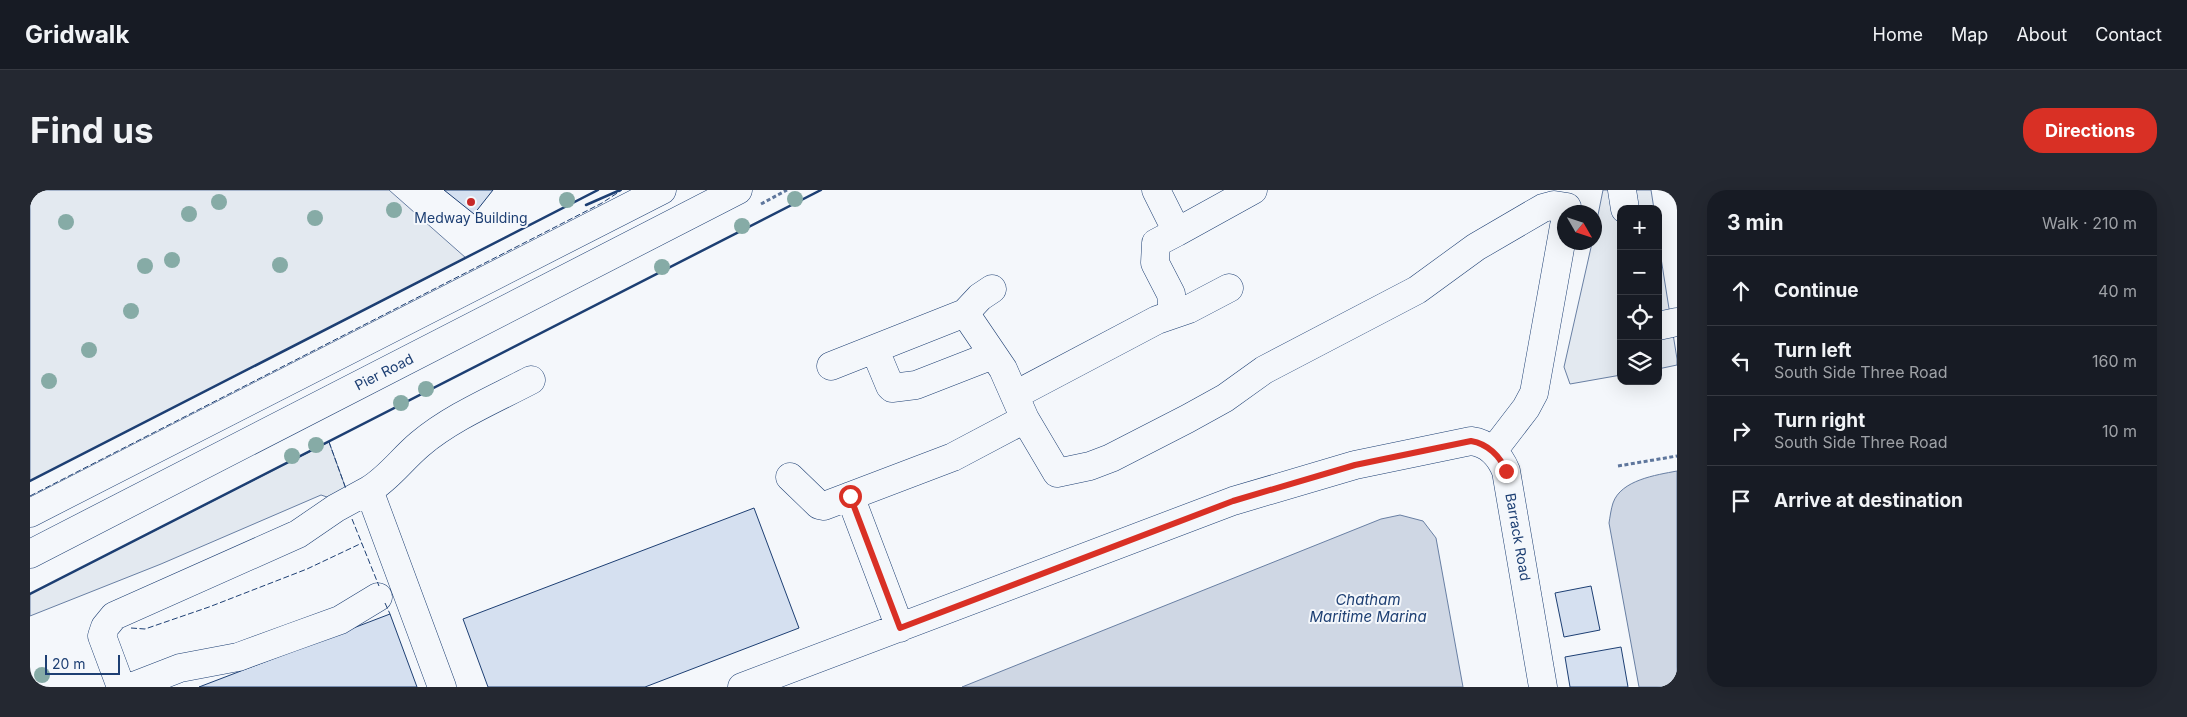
<!DOCTYPE html>
<html lang="en">
<head>
<meta charset="utf-8">
<style>
	:root { --surface:#171b24; --page:#242831; --text:#f1f3f6; --muted:#9ea1a6; --line:#363941; --accent:#d93025 }
	body { margin:0; font-family:Inter,sans-serif; background:var(--page); color:var(--text) }
	.controls { position:absolute; right:15px; top:15px; display:grid; overflow:hidden; border-radius:10px; box-shadow:0 5px 20px #0002 }
	.controls button { width:45px; height:45px; display:grid; place-items:center; padding:0; border:0; border-bottom:1px solid var(--line); background:var(--surface); color:var(--text); font:25px sans-serif }
	.compass { position:absolute; left:1527px; top:15px; width:45px; height:45px; border-radius:50%; background:var(--surface); box-shadow:0 5px 20px #0002; rotate:129deg }
	.scale { position:absolute; left:15px; bottom:12px; width:75px; box-sizing:border-box; padding-left:5px; border:2px solid #1d3f73; border-top:0; font-size:14px; line-height:18px; white-space:nowrap; color:#1d3f73; -webkit-text-stroke:4px #f4f7fb; paint-order:stroke }
	.stop { position:absolute; width:15px; height:15px; margin:-11px; border:4px solid #d93025; border-radius:50%; background:#fff }
	.stop.end { background:#d93025; border-color:#fff; box-shadow:0 1px 5px #0008 }
	.list { margin:0; padding:0; list-style:none }
	h2 { display:flex; justify-content:space-between; align-items:center; height:65px; margin:0; padding:0 20px; font-size:21px }
	h2 small { font-size:16px; font-weight:400; color:var(--muted) }
	.list li { display:grid; grid-template-columns:32px 1fr auto; gap:15px; align-items:center; box-sizing:border-box; height:70px; padding:0 20px; border-top:1px solid var(--line) }
	.list b { display:block; font-size:19px; white-space:nowrap }
	.list p { margin:0; font-size:16px; white-space:nowrap; color:var(--muted) }
	.list em { font-size:16px; font-style:normal; color:var(--muted) }
	.icon { flex:none; width:28px; height:28px; fill:none; stroke:currentColor; stroke-width:2; stroke-linecap:round; stroke-linejoin:round }
	.map { position:relative; flex:none; width:1647px; height:497px; overflow:hidden; border-radius:20px }
	header { display:flex; align-items:center; gap:30px; box-sizing:border-box; height:70px; padding:0 25px; background:var(--surface); border-bottom:1px solid var(--line) }
	header strong { font-size:24px }
	nav { display:flex; gap:28px; margin-inline-start:auto; font-size:18px }
	.intro { display:flex; align-items:center; justify-content:space-between; box-sizing:border-box; height:120px; padding:0 30px }
	h1 { margin:0; font-size:35px }
	.button { padding:12px 22px; border-radius:20px; background:var(--accent); color:#fff; font-size:18px; font-weight:700 }
	main { display:flex; gap:30px; padding:0 30px }
	aside { flex:1; background:var(--surface); border-radius:20px; box-shadow:0 5px 20px #0002 }
	.map>svg:first-child { display:block }
	.green { fill:#e3e9f0; stroke:#687fa3 }
	.water { fill:#cfd7e4; stroke:#687fa3 }
	.building { fill:#d5e0f0; stroke:#1d3f73 }
	.lines { fill:none; stroke-linecap:round; stroke-linejoin:round }
	.minor-casing { stroke:#1d3f73; stroke-width:29 }
	.major-casing { stroke:#1d3f73; stroke-width:29 }
	.path { stroke:#5e769c; stroke-width:3; stroke-dasharray:4 2.5; stroke-linecap:butt }
	.minor { stroke:#f4f7fb; stroke-width:28 }
	.major { stroke:#f4f7fb; stroke-width:28 }
	.fence { stroke:#1d3f73; stroke-width:1; stroke-dasharray:6 2.5; stroke-linecap:butt }
	.wall { stroke:#1d3f73; stroke-width:2.5 }
	.tree { fill:#86aba6 }
	.route { stroke:#d93025; stroke-width:6 }
	.poi-dot { fill:#c62828; stroke:#f4f7fb; stroke-width:2 }
	.labels { text-anchor:middle; stroke-width:4; stroke-linejoin:round; paint-order:stroke }
	.poi-label { font-size:14px; fill:#1d3f73; stroke:#f4f7fb }
	.street-label { font-size:14px; fill:#1d3f73; stroke:#f4f7fb }
	.water-label { font-size:15px; font-style:italic; fill:#1d3f73; stroke:#f4f7fb }
</style>
</head>
<body>
<header>
<strong>Gridwalk</strong>
<nav><a>Home</a><a>Map</a><a>About</a><a>Contact</a></nav>
</header>
<div class="intro"><h1>Find us</h1><a class="button">Directions</a></div>
<main>
<div class="map">
<svg width="1647" height="497" viewBox="0 0 1647 497">
	<rect width="100%" height="100%" fill="#f4f7fb"/>
	<path class="green" d="M0 0H359L436 68 0 291Z
		M1573 0H1621L1624 19H1591V185L1540 194 1534 177 1562 53 1564 52 1565 40Z
		M1628 49 1647 169V175L1628 179Z
		M299 252 316 299 300 308 291 305 131 374 0 426V404Z"/>
	<path class="water" d="M1647 281V497H1609L1579 333C1580 327 1581 319 1583 313 1591 290 1626 285 1647 281Z
		M1370 325 1393 331 1406 348 1433 497H932L1351 329Z"/>
	<path class="building" d="M414 0H463L444 24Z
		M724 318 769 438 615 497H458L433 429Z
		M1561 396 1570 440 1534 447 1525 403Z
		M360 424 387 497H169Z
		M1591 457 1598 497H1540L1535 467Z"/>
	<g class="lines">
		<g class="minor-casing">
			<path id="minor" d="M1126 0 1147 42 1223 0
				M1592 0 1595 19
				M935 123 950 107 962 99
				M1143 123 1141 104 1125 73 1126 53 1147 42
				M1628 136 1647 132
				M845 160 860 196 862 198 886 195 963 165
				M985 205 1127 130 1159 119 1199 98
				M995 229 1027 283 1060 276 1081 268 1157 229 1195 208 1234 180 1387 100 1446 57 1513 18 1524 15 1537 17
				M1463 261 1496 218 1504 203 1534 36
				M760 287 789 315 794 316 923 267 995 229 973 179 935 123 801 176
				M339 300C359 288 372 269 390 254 422 227 465 209 501 190
				M820 306 870 438
				M91 497 72 446 75 437 84 426 268 344 306 318 339 300 412 497
				M101 497 150 478 208 467 260 448 310 430 348 407
				M712 497 1203 311 1325 275 1441 251C1458 253 1470 266 1476 281L1513 497"/>
		</g>
		<g class="major-casing">
			<path id="major" d="M0 323 632 0
				M0 364 708 0"/>
		</g>
		<path class="path" d="M731 14 757 0
			M1588 276 1647 266"/>
		<use href="#minor" class="minor"/>
		<use href="#major" class="major"/>
		<path class="fence" d="M299 252 316 299
			M0 306 572 13 592 0
			M322 329 349 396
			M355 413 360 424
			M101 438 115 439 179 417 277 379 332 353"/>
		<path class="wall" d="M556 15 590 0
			M0 291 568 0
			M0 404 791 0"/>
	</g>
	<g class="tree">
		<circle cx="765" cy="9" r="8"/>
		<circle cx="537" cy="10" r="8"/>
		<circle cx="189" cy="12" r="8"/>
		<circle cx="364" cy="20" r="8"/>
		<circle cx="159" cy="24" r="8"/>
		<circle cx="285" cy="28" r="8"/>
		<circle cx="36" cy="32" r="8"/>
		<circle cx="712" cy="36" r="8"/>
		<circle cx="142" cy="70" r="8"/>
		<circle cx="250" cy="75" r="8"/>
		<circle cx="115" cy="76" r="8"/>
		<circle cx="632" cy="77" r="8"/>
		<circle cx="101" cy="121" r="8"/>
		<circle cx="59" cy="160" r="8"/>
		<circle cx="19" cy="191" r="8"/>
		<circle cx="396" cy="199" r="8"/>
		<circle cx="371" cy="213" r="8"/>
		<circle cx="286" cy="255" r="8"/>
		<circle cx="262" cy="266" r="8"/>
		<circle cx="12" cy="485" r="8"/>
	</g>
	<g class="lines">
		<path class="route" d="M820 306 870 438 1203 311 1325 275 1441 251C1458 254 1470 266 1476 281"/>
	</g>
	<circle class="poi-dot" cx="441" cy="12" r="5"/>
	<g class="labels">
		<g class="poi-label">
			<text x="441" y="33">Medway Building</text>
		</g>
		<g class="street-label">
			<text transform="translate(354 182) rotate(-27)" y="5">Pier Road</text>
			<text transform="translate(1488 347) rotate(80)" y="5">Barrack Road</text>
		</g>
		<g class="water-label">
			<text x="1338" y="415">Chatham<tspan x="1338" dy="17">Maritime Marina</tspan></text>
		</g>
	</g>
</svg>
<div class="controls">
<button>+</button>
<button>−</button>
<button><svg class="icon" aria-label="locate" viewBox="0 0 24 24"><circle cx="12" cy="12" r="6"/><path d="M12 2v4M12 18v4M2 12h4M18 12h4"/></svg></button>
<button><svg class="icon" aria-label="layers" viewBox="0 0 24 24"><path d="M12 4l9 5-9 5-9-5zM3 14l9 5 9-5"/></svg></button>
</div>
<svg class="compass" viewBox="-18 -18 36 36"><path d="M0-13l5 13h-10z" fill="#e53935"/><path d="M0 13l5-13h-10z" fill="#9ea1a6"/></svg>
<div class="scale">20 m</div>
<div class="stop" style="left:820px;top:306px"></div>
<div class="stop end" style="left:1476px;top:281px"></div>
</div>
<aside>
<h2>3 min<small>Walk · 210 m</small></h2>
<ul class="list">
<li><svg class="icon" aria-label="ahead" viewBox="0 0 24 24"><path d="M12 20V5M6 11l6-6 6 6"/></svg><div><b>Continue</b></div><em>40 m</em></li>
<li><svg class="icon" aria-label="left" viewBox="0 0 24 24"><path d="M17 20v-9H6M10 6l-5 5 5 5"/></svg><div><b>Turn left</b><p>South Side Three Road</p></div><em>160 m</em></li>
<li><svg class="icon" aria-label="right" viewBox="0 0 24 24"><path d="M7 20v-9h11M14 6l5 5-5 5"/></svg><div><b>Turn right</b><p>South Side Three Road</p></div><em>10 m</em></li>
<li><svg class="icon" aria-label="arrive" viewBox="0 0 24 24"><path d="M6 21V4h12l-3 4 3 4H6"/></svg><div><b>Arrive at destination</b></div></li>
</ul>
</aside>
</main>
</body>
</html>
